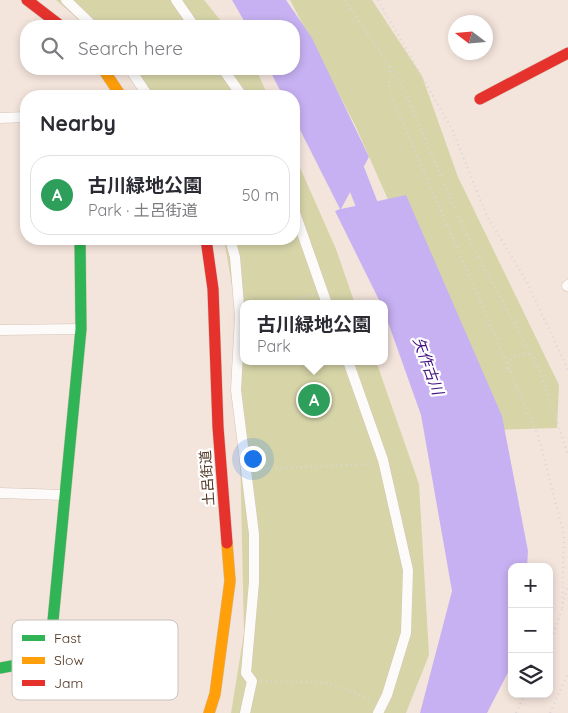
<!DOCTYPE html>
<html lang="en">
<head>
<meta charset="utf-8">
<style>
	:root { --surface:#fff; --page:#f2f2f3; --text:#2b2b33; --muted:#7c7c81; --line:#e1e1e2; --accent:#877161 }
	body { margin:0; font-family:Quicksand,"Noto Sans JP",sans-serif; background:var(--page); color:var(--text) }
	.controls { position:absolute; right:15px; bottom:15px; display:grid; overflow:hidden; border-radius:10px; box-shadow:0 2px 8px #0003 }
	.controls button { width:45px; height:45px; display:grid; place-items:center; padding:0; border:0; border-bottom:1px solid var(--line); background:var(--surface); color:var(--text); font:25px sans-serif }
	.compass { position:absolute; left:448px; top:15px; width:45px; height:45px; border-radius:50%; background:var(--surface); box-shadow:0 2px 8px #0003; rotate:286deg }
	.you { position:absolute; left:252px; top:458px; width:18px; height:18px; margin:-12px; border:4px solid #fff; border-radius:50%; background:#1a73e8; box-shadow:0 0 0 8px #1a73e833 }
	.badge { display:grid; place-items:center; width:32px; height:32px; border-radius:50%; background:var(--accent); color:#fff; font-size:16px; font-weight:700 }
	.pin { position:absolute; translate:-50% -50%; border:2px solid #fff; box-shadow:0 1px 5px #0006 }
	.popup { position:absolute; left:240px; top:300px; width:148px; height:65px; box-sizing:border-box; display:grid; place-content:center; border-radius:10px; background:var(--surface); filter:drop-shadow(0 1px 4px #0005); font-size:16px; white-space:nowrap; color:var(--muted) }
	.popup b { font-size:19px; color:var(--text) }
	.popup::after { content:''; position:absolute; left:50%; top:100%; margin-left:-10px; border:10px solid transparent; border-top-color:var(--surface) }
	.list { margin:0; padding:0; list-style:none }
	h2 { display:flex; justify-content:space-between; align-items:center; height:65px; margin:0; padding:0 20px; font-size:21px }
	h2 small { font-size:16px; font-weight:400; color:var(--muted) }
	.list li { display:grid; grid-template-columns:32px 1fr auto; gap:15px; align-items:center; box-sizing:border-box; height:80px; margin:0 10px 10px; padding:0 10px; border:1px solid var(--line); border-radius:20px }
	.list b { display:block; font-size:19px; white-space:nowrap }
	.list p { margin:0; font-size:16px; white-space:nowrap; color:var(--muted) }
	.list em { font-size:16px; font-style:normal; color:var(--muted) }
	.icon { flex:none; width:28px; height:28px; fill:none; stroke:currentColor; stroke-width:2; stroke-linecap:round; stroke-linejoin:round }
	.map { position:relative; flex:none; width:568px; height:713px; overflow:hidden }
	.search { position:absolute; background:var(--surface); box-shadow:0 2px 8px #0003; left:20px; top:20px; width:280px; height:55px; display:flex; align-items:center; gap:12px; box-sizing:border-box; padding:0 18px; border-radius:20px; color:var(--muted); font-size:19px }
	.panel { position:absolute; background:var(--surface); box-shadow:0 2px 8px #0003; left:20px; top:90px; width:280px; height:155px; border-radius:20px }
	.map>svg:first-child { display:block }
	.green { fill:#d7d5a8 }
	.water { fill:#c7b1f2 }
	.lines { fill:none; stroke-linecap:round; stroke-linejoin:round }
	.river { stroke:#c7b1f2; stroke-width:22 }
	.street-casing { stroke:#d6c3b6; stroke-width:11 }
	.fast-casing { stroke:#d6c3b6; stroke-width:12 }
	.slow-casing { stroke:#d6c3b6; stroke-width:12 }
	.jam-casing { stroke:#d6c3b6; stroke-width:12 }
	.path { stroke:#dbd6d3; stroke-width:2.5; stroke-dasharray:1 4; stroke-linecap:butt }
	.street { stroke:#fdfbfa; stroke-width:10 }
	.fast { stroke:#30b455; stroke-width:11 }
	.slow { stroke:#ff9f0a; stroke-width:11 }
	.jam { stroke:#e5322d; stroke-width:11 }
	.labels { text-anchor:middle; stroke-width:4.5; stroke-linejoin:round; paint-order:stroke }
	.street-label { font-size:14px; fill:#4c321f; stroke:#fff }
	.water-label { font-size:15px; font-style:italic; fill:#410f81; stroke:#fff }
	.key { fill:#fff; stroke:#c9c2bc; stroke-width:1 }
	.key-label { font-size:14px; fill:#4c321f }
</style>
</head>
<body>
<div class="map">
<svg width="568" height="713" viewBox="0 0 568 713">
	<rect width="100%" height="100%" fill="#f4e5dc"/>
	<path class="green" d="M56 0H204L225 26H86Z
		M290 0H372L422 76 458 177 559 385 557 428 490 430 355 125Z
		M128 69H256L268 96H145Z
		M294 154 336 249 355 304H244V361H376L419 484 429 655 406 713H231L244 633 237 316 224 239H294Z"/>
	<path class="water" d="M232 0H286L312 38 369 157 341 209 406 195 502 416 528 551 527 567H512V665L487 713H420L452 591 421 415 384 311V304H381L335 211 340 209 294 118V96H283L269 69H294V26H247Z"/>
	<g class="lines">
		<path class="river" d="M346 151 377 231"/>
		<g class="street-casing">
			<path id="street" d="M66 0 93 26
				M176 0 194 26
				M130 69 148 96
				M223 69 242 96
				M0 118 26 117
				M294 210 327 304
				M230 239 235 257 240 317 236 390 254 534V582L246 673 252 681 245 713
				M567 286 568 285
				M0 330 81 329
				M348 361 383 460 408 570 406 633 387 695 378 713
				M0 493 64 495"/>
		</g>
		<g class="fast-casing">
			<path id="fast" d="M0 668 43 660 50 652 81 329 80 239"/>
		</g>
		<g class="slow-casing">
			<path id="slow" d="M103 69 121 96
				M209 713 215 694 230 581 227 543"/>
		</g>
		<g class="jam-casing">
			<path id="jam" d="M27 0 61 26
				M480 99 568 53
				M206 239 213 289 218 427 227 543"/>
		</g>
		<path class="path" d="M345 0 405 91 463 228 539 369 568 454
			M378 0 452 129 486 214 527 282 568 370
			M390 66 389 90 539 438 564 535 562 609
			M273 304 313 295
			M508 369V362L515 356 527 353 531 357
			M256 469 373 464
			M563 604 568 585
			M549 648 562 609
			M261 681 328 683 372 700
			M516 713 525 694
			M550 713 568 673"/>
		<use href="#street" class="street"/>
		<use href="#fast" class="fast"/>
		<use href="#slow" class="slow"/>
		<use href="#jam" class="jam"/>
	</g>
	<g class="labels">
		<g class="street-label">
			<text transform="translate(207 478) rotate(-94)" y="5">土呂街道</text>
		</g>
		<g class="water-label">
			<text transform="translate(428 366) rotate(70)" y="5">矢作古川</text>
		</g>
	</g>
	<rect x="12" y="620" width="166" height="80" rx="8" class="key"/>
	<rect x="22" y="635" width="23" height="6" fill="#30b455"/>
	<rect x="22" y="657" width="23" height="7" fill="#ff9f0a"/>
	<rect x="22" y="680" width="23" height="6" fill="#e5322d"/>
	<g class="key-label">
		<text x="54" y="643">Fast</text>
		<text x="54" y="665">Slow</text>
		<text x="54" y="688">Jam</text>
	</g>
</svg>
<div class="controls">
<button>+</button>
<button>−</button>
<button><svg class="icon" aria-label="layers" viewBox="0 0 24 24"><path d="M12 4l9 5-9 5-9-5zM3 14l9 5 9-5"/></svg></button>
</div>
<svg class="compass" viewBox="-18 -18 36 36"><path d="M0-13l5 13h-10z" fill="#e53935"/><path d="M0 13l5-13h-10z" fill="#7c7c81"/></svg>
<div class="you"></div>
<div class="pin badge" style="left:314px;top:400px;background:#2e9e5b">A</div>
<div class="popup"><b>古川緑地公園</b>Park</div>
<div class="search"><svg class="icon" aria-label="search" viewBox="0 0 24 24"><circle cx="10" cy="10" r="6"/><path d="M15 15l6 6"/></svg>Search here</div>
<section class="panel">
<h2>Nearby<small></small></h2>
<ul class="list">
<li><span class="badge" style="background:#2e9e5b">A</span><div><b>古川緑地公園</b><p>Park · 土呂街道</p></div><em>50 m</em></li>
</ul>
</section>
</div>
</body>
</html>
